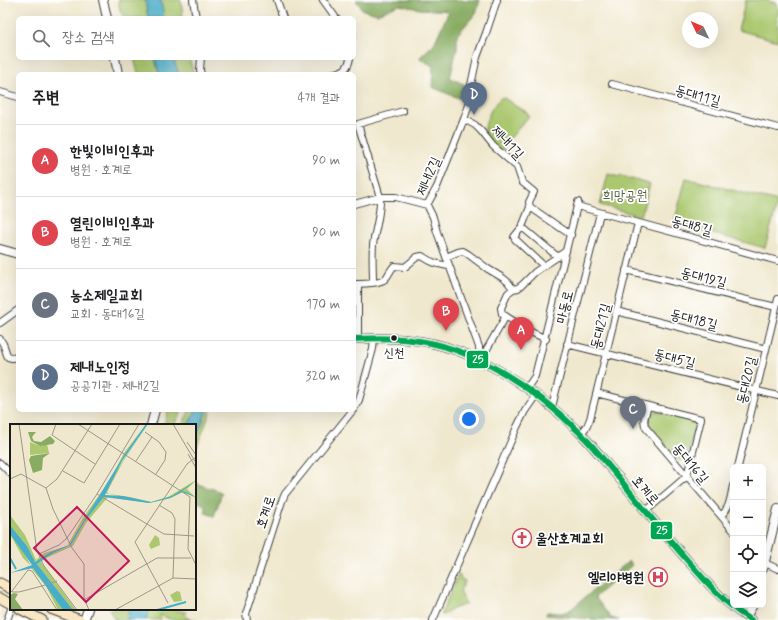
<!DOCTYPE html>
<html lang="ko">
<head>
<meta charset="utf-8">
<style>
	:root { --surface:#fff; --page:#f6f6f6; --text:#202124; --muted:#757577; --line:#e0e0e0; --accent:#d93025 }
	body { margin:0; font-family:Mynerve,"Poor Story",sans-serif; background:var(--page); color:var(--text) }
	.controls { position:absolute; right:12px; bottom:12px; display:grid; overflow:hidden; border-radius:6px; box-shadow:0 4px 16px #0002 }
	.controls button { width:36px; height:36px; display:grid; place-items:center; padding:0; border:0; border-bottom:1px solid var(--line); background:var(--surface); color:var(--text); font:20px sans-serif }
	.compass { position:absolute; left:682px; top:12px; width:36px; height:36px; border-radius:50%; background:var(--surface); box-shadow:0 4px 16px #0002; rotate:314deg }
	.you { position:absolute; left:469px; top:419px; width:14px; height:14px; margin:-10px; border:3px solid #fff; border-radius:50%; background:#1a73e8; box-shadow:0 0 0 6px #1a73e833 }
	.badge { display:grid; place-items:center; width:26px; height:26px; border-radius:50%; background:var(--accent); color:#fff; font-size:13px; font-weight:700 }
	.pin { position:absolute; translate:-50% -33px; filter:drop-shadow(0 1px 2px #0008) }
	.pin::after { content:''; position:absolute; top:21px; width:14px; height:12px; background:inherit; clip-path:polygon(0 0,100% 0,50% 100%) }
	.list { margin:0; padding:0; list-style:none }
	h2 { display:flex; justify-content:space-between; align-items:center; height:52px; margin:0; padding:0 16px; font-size:17px }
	h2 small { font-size:13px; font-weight:400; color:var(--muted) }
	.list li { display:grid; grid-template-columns:26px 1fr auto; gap:12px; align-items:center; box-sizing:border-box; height:72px; padding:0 16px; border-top:1px solid var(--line) }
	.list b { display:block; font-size:15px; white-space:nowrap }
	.list p { margin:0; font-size:13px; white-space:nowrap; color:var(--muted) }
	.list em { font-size:13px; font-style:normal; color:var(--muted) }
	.icon { flex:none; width:22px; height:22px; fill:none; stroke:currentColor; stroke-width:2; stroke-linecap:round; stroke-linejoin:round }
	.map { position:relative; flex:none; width:778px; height:620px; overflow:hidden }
	.search { position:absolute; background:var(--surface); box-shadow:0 4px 16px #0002; left:16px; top:16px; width:340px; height:44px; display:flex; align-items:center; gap:10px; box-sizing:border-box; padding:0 14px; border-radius:6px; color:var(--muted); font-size:15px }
	.panel { position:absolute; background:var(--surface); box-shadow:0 4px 16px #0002; left:16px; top:72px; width:340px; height:340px; border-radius:6px }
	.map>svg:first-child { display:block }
	.green { fill:#abc86f; stroke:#647246 }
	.forest { fill:#88ac62; stroke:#52643f }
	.water { fill:#48aec8; stroke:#326572 }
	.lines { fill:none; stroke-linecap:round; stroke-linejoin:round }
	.minor-casing { stroke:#3c3b37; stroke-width:8 }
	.tertiary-casing { stroke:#3c3b37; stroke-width:10 }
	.secondary-casing { stroke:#3c3b37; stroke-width:11 }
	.minor { stroke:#fff; stroke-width:6 }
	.tertiary { stroke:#fff; stroke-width:8 }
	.secondary { stroke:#f9e7c3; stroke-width:9 }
	.bus-1-casing { stroke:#fff; stroke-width:9 }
	.bus-1 { stroke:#00a651; stroke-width:6 }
	.bus-dot { fill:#1c1c1c; stroke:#fff; stroke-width:1.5 }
	.labels { text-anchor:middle; stroke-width:3.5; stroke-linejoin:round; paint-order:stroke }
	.bus-label { font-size:13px; fill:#1c1c1c; stroke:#fff }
	.street-label { font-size:14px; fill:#1c1c1c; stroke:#fff }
	.park-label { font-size:14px; fill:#55613d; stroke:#fff }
	.poi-label { font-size:14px; font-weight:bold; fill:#1c1c1c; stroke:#fff; text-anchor:start }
	.inset-river { fill:none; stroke:#48aec8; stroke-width:2 }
	.inset-road { fill:none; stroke:#9b9687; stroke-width:1 }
	.view { fill:#c2185b; fill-opacity:0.15; stroke:#c2185b; stroke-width:2 }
	.inset-edge { fill:none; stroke:#1c1c1c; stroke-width:2 }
	.line-badge { stroke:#fff; stroke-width:1.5 }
	.badge-label { font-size:11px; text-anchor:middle; font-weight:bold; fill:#fff }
</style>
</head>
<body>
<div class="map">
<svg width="778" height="620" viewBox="0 0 778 620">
	<rect width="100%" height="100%" fill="#fff"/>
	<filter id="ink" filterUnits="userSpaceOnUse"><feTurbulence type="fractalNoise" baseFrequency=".025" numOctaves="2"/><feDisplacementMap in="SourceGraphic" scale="8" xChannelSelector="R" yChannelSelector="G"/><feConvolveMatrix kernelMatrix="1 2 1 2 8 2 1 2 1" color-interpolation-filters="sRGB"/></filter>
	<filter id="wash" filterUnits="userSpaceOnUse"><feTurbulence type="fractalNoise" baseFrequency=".012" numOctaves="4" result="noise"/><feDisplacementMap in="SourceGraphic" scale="16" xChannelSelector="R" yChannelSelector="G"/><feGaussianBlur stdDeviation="0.9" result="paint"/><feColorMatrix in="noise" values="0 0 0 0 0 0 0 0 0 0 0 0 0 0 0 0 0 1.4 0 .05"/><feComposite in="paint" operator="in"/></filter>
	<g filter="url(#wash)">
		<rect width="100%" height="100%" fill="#f0e8ce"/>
		<path class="green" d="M118 0H145L148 18H124L120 10Z
			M161 0H181L183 18H164Z
			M746 0H766L778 4V41L738 30Z
			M134 58H155L159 74H138Z
			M173 58H189L194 74H179Z
			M503 97 517 107 525 111 529 116 507 142 502 152C497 147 490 141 486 135 481 126 494 100 503 97Z
			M608 174 619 177 620 176 650 184 641 216 600 205Z
			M686 178 778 202 765 248 674 223Z
			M168 410H182L174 425H164Z
			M190 410H196L188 425H182Z
			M207 410H211L195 452V441Z
			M655 411 694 421 696 423 687 458 679 461 649 425 648 423 650 414Z
			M458 575 460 576 461 579 465 581 460 591 466 604 453 609 443 615 441 614Z
			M109 609H129L127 620H115Z
			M149 609H172L186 612 185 617 197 620H172L160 615 161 620H146Z"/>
		<path class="forest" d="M356 0H480L476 13 457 35V49L450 78 468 86 466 98H458L432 87 433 66 419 58 434 44 449 11 420 9 399 5 377 14 363 10Z
			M195 483 219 491 222 493 214 516 205 513 206 508 200 502 195 505Z
			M629 561 632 565 595 597 611 618 619 620C595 620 571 617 546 615L547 612 562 613 570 610Z"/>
		<path class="water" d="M145 0H161L164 18H148Z
			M155 58H173L179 74H159Z
			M196 410H207L195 441V425H188Z
			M129 609H149L146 620H127Z"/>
	</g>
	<g filter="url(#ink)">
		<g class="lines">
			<g class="minor-casing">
				<path id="minor" d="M193 0 196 18
					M277 0 283 18
					M323 0 336 18
					M201 58 200 70 201 74
					M332 74C343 71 348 70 350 58
					M612 84 778 128
					M0 92 18 97
					M464 119 475 125 481 131 493 146 517 167 522 182 534 192 529 202 530 207 571 235
					M354 204 380 197H396L427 205
					M577 206 778 261
					M530 207 522 227 514 237 515 239 544 266
					M522 227 558 257
					M446 257 458 252 463 251 468 254 488 269 503 278 508 282 513 289
					M626 270 776 307
					M373 283C373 270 372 257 373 245 375 229 381 213 380 197L358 124 403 111
					M354 284C361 284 380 284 385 279 389 275 390 270 394 266L405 267 417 257 422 256C432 263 437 264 449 266
					M358 284V339
					M616 311 766 349
					M0 323 18 310
					M0 339C6 346 4 350 8 357L12 358 18 357
					M546 339 533 333 502 314 501 308 508 293 513 289 518 288 522 285 535 272 566 251
					M567 344 778 396
					M480 361 479 347 437 232 433 217 427 205 437 187 464 119 469 105 471 85 477 57 486 33 497 0
					M480 361 506 316
					M527 388 535 376 578 202
					M596 393 701 419 687 476 646 511
					M648 406C646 413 642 421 646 428L733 530
					M552 407 600 213
					M354 409 359 400 373 349 374 338
					M581 434 587 426 590 419 638 223
					M0 463 11 474
					M738 467 778 299
					M721 516C730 508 730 498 733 486
					M763 562 778 569
					M7 620 11 609
					M247 620 246 614 282 501 285 494 353 410
					M433 620 517 427 525 411 536 395"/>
			</g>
			<g class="tertiary-casing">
				<path id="tertiary" d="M103 0 107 18
					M115 58 118 74
					M0 249 18 254
					M354 339C373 338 392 337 412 340 472 346 534 388 577 430 592 444 605 462 619 478 646 512 674 546 703 578 717 594 733 609 751 620
					M151 425 155 410
					M763 569 778 509
					M746 617 753 605
					M84 620 88 609"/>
			</g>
			<g class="secondary-casing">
				<path id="secondary" d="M0 583 11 589
					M0 598 11 604
					M20 609 42 620
					M51 609 80 620"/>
			</g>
			<use href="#minor" class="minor"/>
			<use href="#tertiary" class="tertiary"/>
			<use href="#secondary" class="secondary"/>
			<g class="bus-1-casing">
				<path id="bus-1" d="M354 339C373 338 392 337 412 340 472 346 534 388 577 430 592 444 605 462 619 478 646 512 674 546 703 578 717 594 733 609 751 620"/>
			</g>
			<use href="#bus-1" class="bus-1"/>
		</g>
	</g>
	<defs>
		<g id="church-ring" transform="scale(1)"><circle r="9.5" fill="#fff" stroke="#d1495b" stroke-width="1.5"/><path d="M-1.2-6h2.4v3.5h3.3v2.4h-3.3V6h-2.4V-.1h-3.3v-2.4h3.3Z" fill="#d1495b"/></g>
		<g id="hospital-ring" transform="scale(1)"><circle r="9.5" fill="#fff" stroke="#d1495b" stroke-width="1.5"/><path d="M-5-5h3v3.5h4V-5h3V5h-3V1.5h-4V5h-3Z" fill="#d1495b"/></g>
	</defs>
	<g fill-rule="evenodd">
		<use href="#church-ring" x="522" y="538"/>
		<use href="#hospital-ring" x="658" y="577"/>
	</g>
	<circle class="bus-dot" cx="394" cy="338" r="3.5"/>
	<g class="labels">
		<g class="bus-label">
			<text x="394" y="357">신천</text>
		</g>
		<g class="street-label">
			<text transform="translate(698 95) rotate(15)" y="5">동대11길</text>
			<text transform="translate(508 142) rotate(47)" y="5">제내1길</text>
			<text transform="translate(428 176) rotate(-66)" y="5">제내2길</text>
			<text transform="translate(692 225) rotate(15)" y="5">동대8길</text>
			<text transform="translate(704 277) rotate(14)" y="5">동대19길</text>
			<text transform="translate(564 307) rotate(-76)" y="5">마동로</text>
			<text transform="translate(694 319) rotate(14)" y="5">동대18길</text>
			<text transform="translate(600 326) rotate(-76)" y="5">동대21길</text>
			<text transform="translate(675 358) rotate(14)" y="5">동대5길</text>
			<text transform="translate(746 380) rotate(-77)" y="5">동대20길</text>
			<text transform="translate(691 463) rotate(50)" y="5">동대16길</text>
			<text transform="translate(646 490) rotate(50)" y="5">호계로</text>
			<text transform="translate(265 512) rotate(-71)" y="5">호계로</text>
		</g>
		<g class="park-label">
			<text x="625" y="200">희망공원</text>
		</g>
		<g class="poi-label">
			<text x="536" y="543">울산호계교회</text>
			<text x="644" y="582" text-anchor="end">엘리야병원</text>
		</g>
	</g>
	<g transform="translate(10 424)">
		<rect width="186" height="186" fill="#f0e8ce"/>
		<path d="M136 0 116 28 100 58 61 118 57 122 24 138 17 122 0 101V91L15 111 26 136 34 129 57 122 74 92 99 58 114 29ZM138 0 114 36 97 68 99 70 120 73 141 78 158 73 186 56 177 65 186 74 173 68 161 74 140 79 98 73 76 99 63 122 36 134 52 156 35 135 31 138 66 186H63L27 140 43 129 61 121 75 97 94 73 113 74 126 76 94 69 115 33ZM20 18 30 22 37 20 39 29 20 31ZM0 110 10 121 21 142 13 134ZM145 111 149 114 150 121 141 125 139 121ZM21 144H23L24 145 38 163 53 186H48L36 162ZM167 167 170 168 172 177 164 178 160 171Z" fill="#abc86f"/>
		<path d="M18 8H26L22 13 24 17 31 18 40 12 45 17 43 20 30 22 21 17ZM40 29 33 34 32 46 23 49 19 36 21 32ZM4 169 8 170 5 175 13 186H0V171Z" fill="#88ac62"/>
		<path d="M136 0H138L112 37 95 71 113 72 141 78 162 72 186 57 172 67 176 68 186 73 172 68 160 74 139 79 94 73 75 97 61 121 43 129 27 140 63 186H53L23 144 0 149 22 141 0 110V101L17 122 25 138 41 128 59 121 116 28Z" fill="#48aec8"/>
		<path class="inset-river" d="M0 134 6 145M147 186 176 178"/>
		<path class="inset-road" d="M9 0 27 127 34 142 67 186M46 0 42 11 85 40M68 0 180 73 178 125 186 141M163 0 186 39M135 8 149 18 156 28 155 36 146 50M177 18 186 31M178 30 186 44M126 37 142 13M53 47 74 59 110 0M0 55 11 50 36 64 43 85 62 124 74 140V174L79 186M36 64 47 55 82 0M87 70 137 100M149 81 162 89 165 95 163 154M137 100 154 110 184 112M29 130 49 121 57 114 87 70 129 0M32 162 47 186M32 162 47 157M0 167 3 168H9L32 162 22 147 18 146 2 167M74 176 147 134H181M158 179 125 118 177 40 186 33M105 186 163 154 186 155"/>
		<path class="view" d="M67 83 119 137 76 178 24 124Z"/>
		<rect width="186" height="186" class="inset-edge"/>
	</g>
	<g class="line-badge">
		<rect x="466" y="350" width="23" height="19" rx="4" fill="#00a651"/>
		<rect x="650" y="521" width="23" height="19" rx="4" fill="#00a651"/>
	</g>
	<g class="badge-label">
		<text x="478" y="363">25</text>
		<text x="662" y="534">25</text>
	</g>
</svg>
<div class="controls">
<button>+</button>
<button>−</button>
<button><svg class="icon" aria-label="locate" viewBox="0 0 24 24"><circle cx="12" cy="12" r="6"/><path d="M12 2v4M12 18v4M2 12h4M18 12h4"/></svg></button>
<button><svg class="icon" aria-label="layers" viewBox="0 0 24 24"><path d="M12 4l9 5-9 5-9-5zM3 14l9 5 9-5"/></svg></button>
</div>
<svg class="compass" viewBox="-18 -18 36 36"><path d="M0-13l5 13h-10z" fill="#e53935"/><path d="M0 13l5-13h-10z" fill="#757577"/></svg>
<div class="you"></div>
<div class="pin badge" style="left:521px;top:350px;background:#e0444e">A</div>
<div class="pin badge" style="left:446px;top:331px;background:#e0444e">B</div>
<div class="pin badge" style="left:633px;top:429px;background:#6b7280">C</div>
<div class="pin badge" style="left:474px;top:115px;background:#5c6f8a">D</div>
<div class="search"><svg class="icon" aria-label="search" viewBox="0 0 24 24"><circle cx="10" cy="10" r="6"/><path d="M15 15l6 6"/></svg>장소 검색</div>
<section class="panel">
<h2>주변<small>4개 결과</small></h2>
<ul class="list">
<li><span class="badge" style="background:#e0444e">A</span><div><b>한빛이비인후과</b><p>병원 · 호계로</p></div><em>90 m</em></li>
<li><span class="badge" style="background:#e0444e">B</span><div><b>열린이비인후과</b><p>병원 · 호계로</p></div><em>90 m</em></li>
<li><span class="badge" style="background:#6b7280">C</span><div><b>농소제일교회</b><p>교회 · 동대16길</p></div><em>170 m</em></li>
<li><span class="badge" style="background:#5c6f8a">D</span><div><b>제내노인정</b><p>공공기관 · 제내2길</p></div><em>320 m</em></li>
</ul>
</section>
</div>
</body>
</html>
